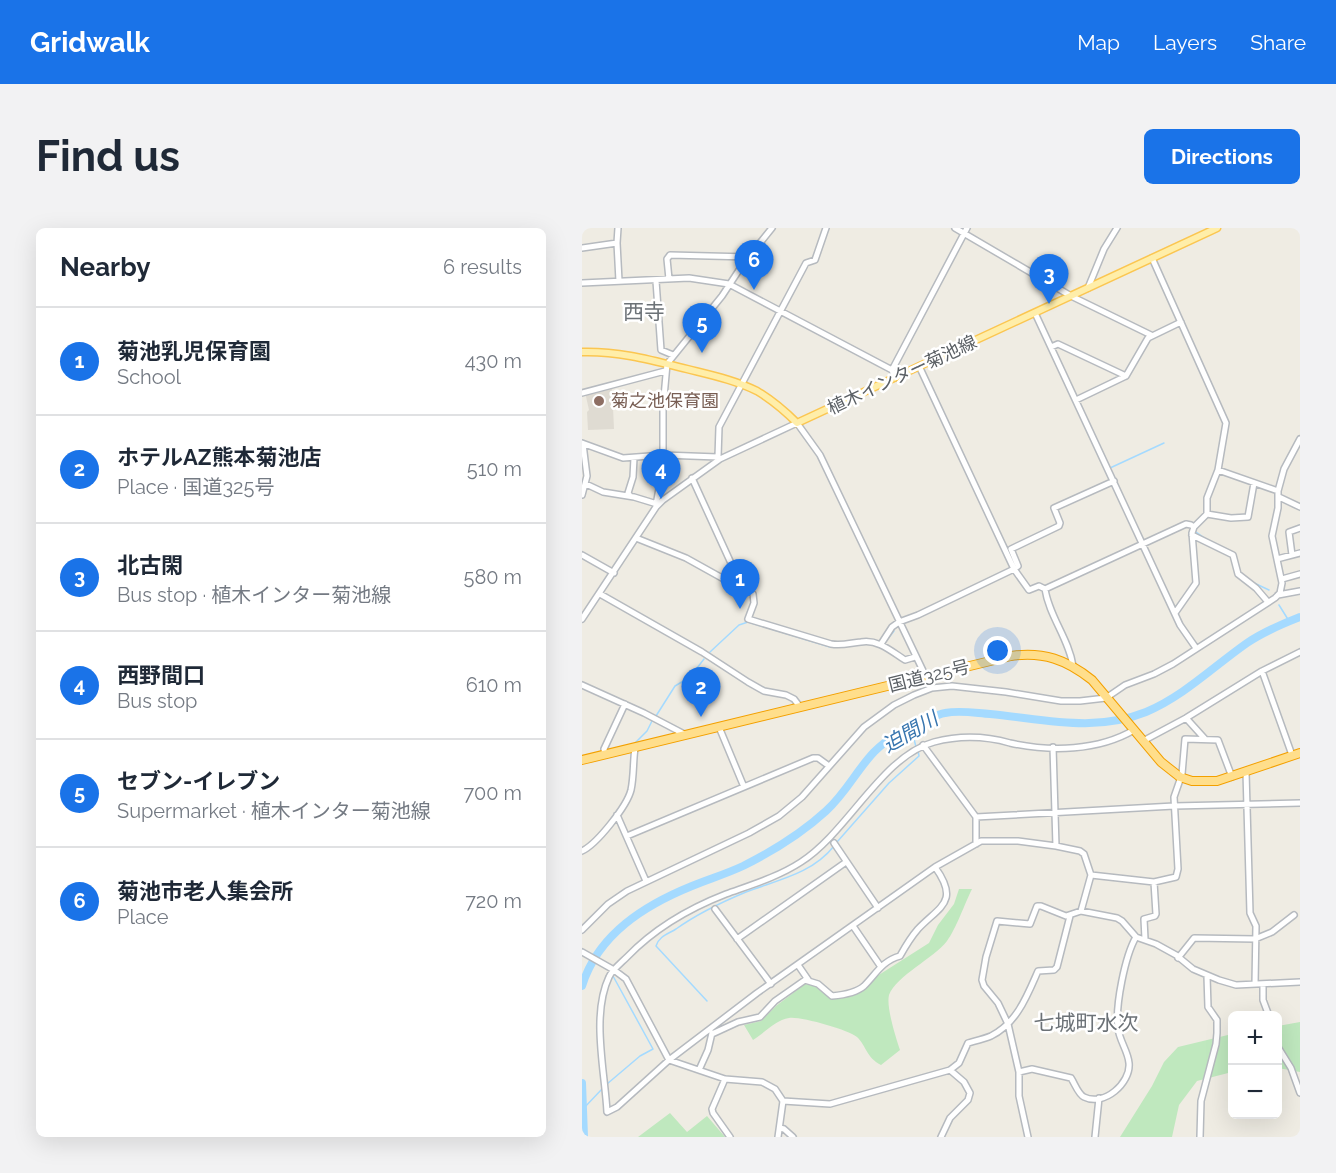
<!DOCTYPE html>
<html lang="en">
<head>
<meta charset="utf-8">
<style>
	:root { --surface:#fff; --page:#f2f2f3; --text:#1f2937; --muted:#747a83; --line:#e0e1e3; --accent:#1a73e8 }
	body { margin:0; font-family:Raleway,"Noto Sans JP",sans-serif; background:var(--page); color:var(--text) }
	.controls { position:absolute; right:18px; bottom:18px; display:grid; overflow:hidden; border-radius:9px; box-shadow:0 6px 24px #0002 }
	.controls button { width:54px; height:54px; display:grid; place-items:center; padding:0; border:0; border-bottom:2px solid var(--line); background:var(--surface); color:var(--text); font:30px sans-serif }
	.you { position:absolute; left:416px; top:423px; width:21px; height:21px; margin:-15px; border:4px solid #fff; border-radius:50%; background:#1a73e8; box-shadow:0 0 0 9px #1a73e833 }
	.badge { display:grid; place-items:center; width:39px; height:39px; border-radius:50%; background:var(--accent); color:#fff; font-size:20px; font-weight:700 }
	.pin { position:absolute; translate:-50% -50px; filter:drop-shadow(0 2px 3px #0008) }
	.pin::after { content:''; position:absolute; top:32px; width:21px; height:18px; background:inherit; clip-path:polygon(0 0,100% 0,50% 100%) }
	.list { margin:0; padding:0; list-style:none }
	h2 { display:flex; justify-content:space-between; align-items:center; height:78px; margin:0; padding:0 24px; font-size:26px }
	h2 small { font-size:20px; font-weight:400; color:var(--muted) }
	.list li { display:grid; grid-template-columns:39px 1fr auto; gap:18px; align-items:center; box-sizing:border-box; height:108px; padding:0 24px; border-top:2px solid var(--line) }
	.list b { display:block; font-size:22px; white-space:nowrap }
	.list p { margin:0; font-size:20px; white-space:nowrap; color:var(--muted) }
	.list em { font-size:20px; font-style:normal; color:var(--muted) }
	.map { position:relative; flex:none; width:718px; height:909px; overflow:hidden; border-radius:9px }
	header { display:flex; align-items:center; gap:36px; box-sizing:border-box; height:84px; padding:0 30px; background:var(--accent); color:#fff }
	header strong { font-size:28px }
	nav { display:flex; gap:33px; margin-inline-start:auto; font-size:21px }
	.intro { display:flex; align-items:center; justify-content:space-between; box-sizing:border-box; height:144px; padding:0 36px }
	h1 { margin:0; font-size:42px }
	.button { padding:15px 27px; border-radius:9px; background:var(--accent); color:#fff; font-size:21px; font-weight:700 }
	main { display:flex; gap:36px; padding:0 36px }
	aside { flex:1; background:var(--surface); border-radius:9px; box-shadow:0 6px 24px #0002 }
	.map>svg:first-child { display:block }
	.education { fill:#dfdbd2 }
	.green { fill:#bfe8be }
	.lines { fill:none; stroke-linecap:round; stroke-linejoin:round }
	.stream { stroke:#a4daff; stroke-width:1.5 }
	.river { stroke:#a4daff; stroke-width:8 }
	.minor-casing { stroke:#b6babf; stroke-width:8 }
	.major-casing { stroke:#fbc651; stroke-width:9 }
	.highway-casing { stroke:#f3a000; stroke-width:10 }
	.minor { stroke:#fff; stroke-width:5 }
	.major { stroke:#ffeea9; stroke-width:6 }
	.highway { stroke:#ffde8b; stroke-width:8 }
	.education-dot { fill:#8d6e63; stroke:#fff; stroke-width:2 }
	.labels { text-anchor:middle; stroke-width:5; stroke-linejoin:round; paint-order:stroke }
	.street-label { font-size:18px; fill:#5b6065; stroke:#fff }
	.education-label { font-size:18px; fill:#785e54; stroke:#fff; text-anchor:start }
	.water-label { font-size:20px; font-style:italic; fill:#3775af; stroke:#fff }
	.quarter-label { font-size:21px; fill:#6c7277; stroke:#fff }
</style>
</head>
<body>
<header>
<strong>Gridwalk</strong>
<nav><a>Map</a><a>Layers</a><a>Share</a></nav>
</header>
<div class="intro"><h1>Find us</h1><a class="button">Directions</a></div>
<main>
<aside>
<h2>Nearby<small>6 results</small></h2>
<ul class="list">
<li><span class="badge">1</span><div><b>菊池乳児保育園</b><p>School</p></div><em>430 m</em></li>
<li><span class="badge">2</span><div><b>ホテルAZ熊本菊池店</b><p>Place · 国道325号</p></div><em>510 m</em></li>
<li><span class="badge">3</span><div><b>北古閑</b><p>Bus stop · 植木インター菊池線</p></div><em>580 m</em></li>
<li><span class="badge">4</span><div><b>西野間口</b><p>Bus stop</p></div><em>610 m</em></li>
<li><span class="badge">5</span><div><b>セブン-イレブン</b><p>Supermarket · 植木インター菊池線</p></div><em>700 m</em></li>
<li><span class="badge">6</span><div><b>菊池市老人集会所</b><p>Place</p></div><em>720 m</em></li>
</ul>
</aside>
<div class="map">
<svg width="718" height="909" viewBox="0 0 718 909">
	<rect width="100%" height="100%" fill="#efece3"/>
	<path class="education" d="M30 157 32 201 6 202 5 184 7 182 3 164Z"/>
	<path class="green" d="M377 661H390C383 675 374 701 365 713 352 730 314 748 307 767 304 779 314 810 318 822L299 837C284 829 285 819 275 809 267 802 218 788 207 790 194 792 182 805 171 812L162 797 179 793 194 778 223 756 233 758 248 770 268 768 279 762 292 750 347 715 356 697 372 676Z
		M718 794V844L696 840V798Z
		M650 806V844L615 853 597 877 590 909H538L570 858 582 834 596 819Z
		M88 885 105 904 125 888 143 909H56Z"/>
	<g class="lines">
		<path class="stream" d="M528 240 582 215
			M614 304 624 311
			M427 320 425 321 429 328
			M672 355 687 362
			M697 377 707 393
			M304 413 312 403
			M128 424 157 397 166 394 248 419H256
			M74 488 93 458 108 449 122 431
			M329 499 334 519
			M52 516 65 503 70 493
			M48 551 50 524
			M255 614 307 555 337 528 336 523
			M125 773 74 718C77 708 86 706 94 701 115 686 140 674 164 664 195 652 230 646 252 618
			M25 856 58 828 71 821 31 748
			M0 882 20 861"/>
		<path class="river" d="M0 758C16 706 63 677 110 658 127 651 144 646 161 638 191 623 219 606 244 583 264 565 274 543 292 524 305 511 325 499 342 493 349 490 356 486 363 485 378 482 393 485 408 486 462 491 512 505 564 484 602 468 632 438 665 415 681 404 700 396 718 389
			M0 855 2 909"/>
		<g class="minor-casing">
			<path id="minor" d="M373 0 489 68 569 107
				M35 15 36 0
				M0 20 35 15 37 53
				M570 30 644 195 636 242 625 270V286L612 299 610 305 614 355 593 385
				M87 51 85 31 88 27 167 29
				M74 53 79 122 91 127
				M0 55 107 50 147 56 310 142 313 150
				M506 60 522 21 535 0
				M453 85 598 397 614 420
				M469 119 476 116 544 148
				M337 138 432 341 447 362 457 358 463 361 604 296 609 297 612 299
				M310 142 385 0
				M0 165 83 143
				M494 172 544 148 566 110 599 94
				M0 215 41 230 81 227 136 229 138 231
				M136 229 137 199 224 35 233 32 244 0
				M636 242 696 263
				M110 250 159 357
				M4 256 21 264 52 269 75 276
				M0 267 5 248 1 216
				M48 268 46 265 51 249 52 230
				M697 269 718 279
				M74 277 81 239V180L85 136 140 68 161 36 190 0
				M625 286 649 290 666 289 672 255
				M610 307 651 327 656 346 674 360 686 374
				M54 310 104 330 149 355 159 357 171 366 172 375 166 391 249 416C260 418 268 415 279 414 296 411 309 423 323 432L333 429
				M0 327 32 345
				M710 327 707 304 718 300
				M695 331 718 325
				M432 341 436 338 429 321 477 298 478 295 472 280 532 253
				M700 351 718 346
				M463 361C467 388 487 411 491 438
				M18 366 120 424 166 454 182 463 204 467 212 471 218 479
				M696 367 718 363
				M0 391 74 279 81 272 138 231 215 195 238 227 344 449
				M299 416 310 399 317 394 336 387 432 341
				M680 443 710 527
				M0 457 62 485 104 507
				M604 490 623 511
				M137 499 162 559
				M561 513 604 490 680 443 718 424
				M341 517 394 589V616
				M471 519 474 618
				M23 527 22 521 43 476
				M664 544 668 685 674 698 673 756
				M35 587 64 653
				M394 589 592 578 718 575
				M45 608 231 530H236L247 538
				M252 615 296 680
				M0 623C15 616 45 578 49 562 52 548 51 533 53 520
				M509 647 572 654 594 649 596 641 592 569 600 546 603 511 636 512 650 549
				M133 681 189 756
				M499 683 509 647 502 626 498 623 474 618 436 613H399L353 639 175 765 87 832 35 879 25 884C23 844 9 787 27 749 30 742 39 735 45 729 72 701 108 680 144 666 169 657 196 649 219 634 266 604 300 528 352 514 379 507 403 508 428 515 469 524 516 523 552 502
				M271 698 299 739
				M0 702 26 676 45 663 167 605 197 588 220 569 282 499 312 477 332 467 350 460 370 458 424 464 479 473H498L524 470 543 457 572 446 591 436 693 370 698 365 700 355 690 308 696 280V263L702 241 718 211
				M155 711 264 634
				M563 711 562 691 573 688 574 686 572 654
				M0 724 32 742 44 751 87 832 143 851 180 854 193 861 201 873 196 909
				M596 730 612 710 673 711 690 704 712 687
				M216 737 227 753
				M681 756V772L687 788
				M130 806 156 794 178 789 193 773 223 752 236 756 250 768C261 767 274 765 282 758 294 746 300 733 318 728 323 719 329 709 336 701 358 678 378 674 353 639
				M696 819 709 840 718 865
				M117 842 126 822 130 805
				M437 844 450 841 489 850C493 856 496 866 502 869 522 879 549 855 547 835 546 823 537 812 536 800 533 778 543 728 554 709
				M143 851 130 881 131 885 148 909
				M201 873 248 876 368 842 377 835 386 815C393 813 402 811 409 808 435 795 445 768 456 743L472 742 475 739 488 688
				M198 900 202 901 211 909
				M359 909 368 890 386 872 388 865 382 854 368 842
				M446 909 437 868V844L426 796 416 775 402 758 400 752 404 729 415 693 448 696 455 678H459L484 688 499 683 535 690 540 693 554 709 574 716 594 727 611 741 637 752 654 757 718 754
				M513 909 517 870
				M618 909 619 873 634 816 635 805V792L626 779 625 748"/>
		</g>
		<g class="major-casing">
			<path id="major" d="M0 124C37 123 69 132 105 141 129 147 153 152 175 163 190 172 203 183 215 195L635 0"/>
		</g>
		<g class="highway-casing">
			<path id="highway" d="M0 532 429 428C461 423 485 432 510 452L579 534 598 549 610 553H635L718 525"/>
		</g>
		<use href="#minor" class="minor"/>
		<use href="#major" class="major"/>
		<use href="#highway" class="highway"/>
	</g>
	<circle class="education-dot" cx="17" cy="173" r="6"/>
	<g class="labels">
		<g class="street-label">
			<text transform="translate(320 147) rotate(-25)" y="6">植木インター菊池線</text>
			<text transform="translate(347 448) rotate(-14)" y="6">国道325号</text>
		</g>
		<g class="education-label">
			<text x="29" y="179">菊之池保育園</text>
		</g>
		<g class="water-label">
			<text transform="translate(328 504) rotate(-30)" y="7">迫間川</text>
		</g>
		<g class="quarter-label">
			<text x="62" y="91">西寺</text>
			<text x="504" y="802">七城町水次</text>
		</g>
	</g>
</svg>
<div class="controls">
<button>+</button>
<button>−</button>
</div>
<div class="you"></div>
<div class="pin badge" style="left:158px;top:381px">1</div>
<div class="pin badge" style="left:119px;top:489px">2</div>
<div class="pin badge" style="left:467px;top:76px">3</div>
<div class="pin badge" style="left:79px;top:271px">4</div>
<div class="pin badge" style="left:120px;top:125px">5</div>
<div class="pin badge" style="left:172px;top:62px">6</div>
</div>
</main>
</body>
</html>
